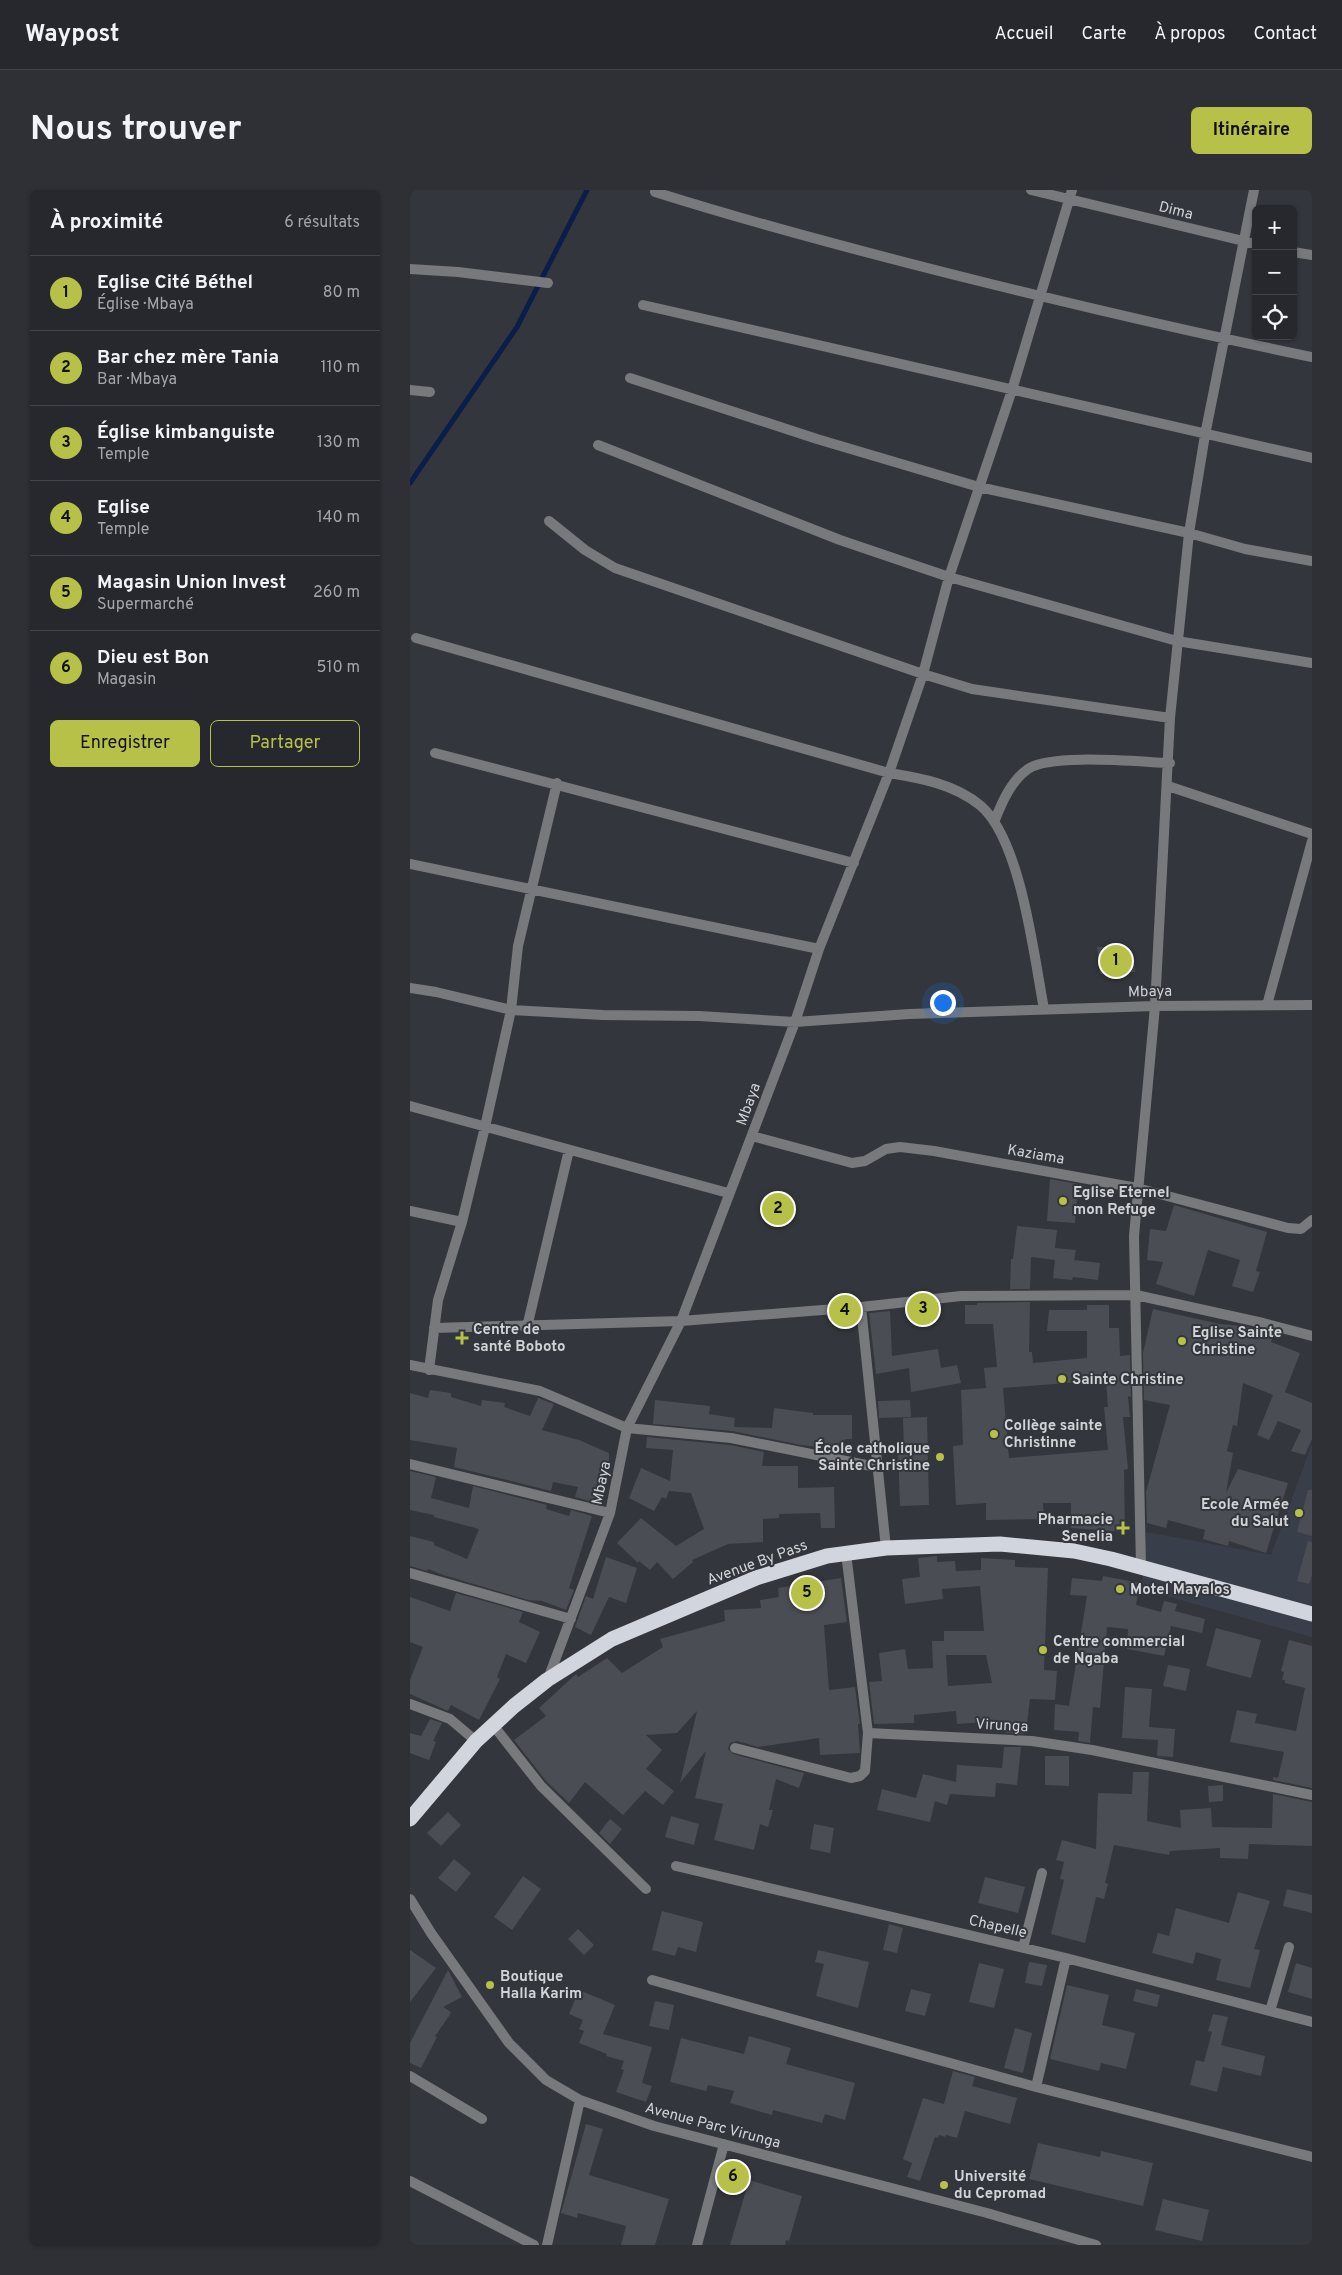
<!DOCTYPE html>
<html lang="fr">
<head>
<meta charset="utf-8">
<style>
	:root { --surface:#26282d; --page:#2e3035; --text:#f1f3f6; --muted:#a4a6aa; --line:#424449; --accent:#b7c148 }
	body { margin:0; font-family:Overpass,sans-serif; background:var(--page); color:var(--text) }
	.controls { position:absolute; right:15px; top:15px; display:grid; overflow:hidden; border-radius:8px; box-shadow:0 1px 4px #0004 }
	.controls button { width:45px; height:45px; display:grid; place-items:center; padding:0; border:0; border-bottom:1px solid var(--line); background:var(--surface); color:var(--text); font:25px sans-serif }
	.you { position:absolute; left:532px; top:812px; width:18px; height:18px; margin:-12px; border:4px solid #fff; border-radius:50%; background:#1a73e8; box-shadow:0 0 0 8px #1a73e833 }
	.badge { display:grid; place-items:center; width:32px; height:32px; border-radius:50%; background:var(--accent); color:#111; font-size:16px; font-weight:700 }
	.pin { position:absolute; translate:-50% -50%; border:2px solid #fff; box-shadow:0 1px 5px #0006 }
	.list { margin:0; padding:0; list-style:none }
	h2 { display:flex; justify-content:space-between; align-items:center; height:65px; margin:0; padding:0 20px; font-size:21px }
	h2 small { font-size:16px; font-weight:400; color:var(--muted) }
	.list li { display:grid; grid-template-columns:32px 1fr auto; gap:15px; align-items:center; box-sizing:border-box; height:75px; padding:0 20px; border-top:1px solid var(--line) }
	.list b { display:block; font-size:19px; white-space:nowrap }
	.list p { margin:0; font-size:16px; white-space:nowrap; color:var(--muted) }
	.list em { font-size:16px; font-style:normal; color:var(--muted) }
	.actions { display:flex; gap:10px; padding:15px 20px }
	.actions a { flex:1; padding:11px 0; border:1px solid var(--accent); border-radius:8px; text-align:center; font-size:18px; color:var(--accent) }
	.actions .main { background:var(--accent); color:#111 }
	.icon { flex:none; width:28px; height:28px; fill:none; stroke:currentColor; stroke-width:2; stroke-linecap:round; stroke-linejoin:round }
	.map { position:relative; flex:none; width:902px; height:2055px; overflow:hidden; border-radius:8px }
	header { display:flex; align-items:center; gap:30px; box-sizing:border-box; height:70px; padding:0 25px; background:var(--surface); border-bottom:1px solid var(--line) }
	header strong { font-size:24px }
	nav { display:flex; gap:28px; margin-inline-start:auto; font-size:18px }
	.intro { display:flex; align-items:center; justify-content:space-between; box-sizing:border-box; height:120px; padding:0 30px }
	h1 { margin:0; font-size:35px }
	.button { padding:12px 22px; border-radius:8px; background:var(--accent); color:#111; font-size:18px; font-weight:700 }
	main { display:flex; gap:30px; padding:0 30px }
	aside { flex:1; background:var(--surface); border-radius:8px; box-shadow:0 1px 4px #0004 }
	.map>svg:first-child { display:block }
	.built { fill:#393f4a }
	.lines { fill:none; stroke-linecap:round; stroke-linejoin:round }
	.stream { stroke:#0b1e49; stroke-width:5 }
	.building { fill:#4a4d54; fill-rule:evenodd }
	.lane { stroke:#77797c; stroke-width:10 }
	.street { stroke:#77797c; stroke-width:10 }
	.highway { stroke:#d1d5dd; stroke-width:15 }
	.poi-dot { fill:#b7c148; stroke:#33363c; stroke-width:2 }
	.labels { text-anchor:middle; stroke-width:4; stroke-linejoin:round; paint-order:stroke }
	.street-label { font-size:15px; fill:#d1d3d6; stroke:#33363c }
	.poi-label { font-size:15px; font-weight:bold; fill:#d1d3d6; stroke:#33363c; text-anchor:start }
</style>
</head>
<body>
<header>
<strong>Waypost</strong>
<nav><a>Accueil</a><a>Carte</a><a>À propos</a><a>Contact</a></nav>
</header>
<div class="intro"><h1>Nous trouver</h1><a class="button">Itinéraire</a></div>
<main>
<aside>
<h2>À proximité<small>6 résultats</small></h2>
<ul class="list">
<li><span class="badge">1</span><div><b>Eglise Cité Béthel</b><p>Église · Mbaya</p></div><em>80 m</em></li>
<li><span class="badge">2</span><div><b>Bar chez mère Tania</b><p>Bar · Mbaya</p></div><em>110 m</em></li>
<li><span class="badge">3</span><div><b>Église kimbanguiste</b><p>Temple</p></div><em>130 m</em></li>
<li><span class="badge">4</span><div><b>Eglise</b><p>Temple</p></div><em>140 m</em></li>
<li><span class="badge">5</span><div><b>Magasin Union Invest</b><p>Supermarché</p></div><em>260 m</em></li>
<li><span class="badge">6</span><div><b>Dieu est Bon</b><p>Magasin</p></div><em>510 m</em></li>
</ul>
<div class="actions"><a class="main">Enregistrer</a><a>Partager</a></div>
</aside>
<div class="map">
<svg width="902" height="2055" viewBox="0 0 902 2055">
	<rect width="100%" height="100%" fill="#33363c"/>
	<path class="built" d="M902 1254V1447L732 1399 736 1342 861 1365Z"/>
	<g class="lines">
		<path class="stream" d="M0 293 107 137 177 0"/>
	</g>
	<path class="building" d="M687 757H716V769H724L725 782 690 784Z
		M640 989 668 994 665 1033 637 1031Z
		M764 1015 857 1042 846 1081 850 1082 843 1102 822 1096 830 1070 798 1060 784 1106 746 1094 753 1072 737 1070 740 1039 756 1041Z
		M607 1036 647 1040 645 1058 666 1060 664 1070 690 1073 688 1090 663 1087 662 1090 643 1088 645 1070 621 1067 620 1099H600L601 1069H603Z
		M620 1112 619 1162H622L623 1173 677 1168V1141H637L639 1120H677V1115H699V1138H709L710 1166 720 1165 721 1207 718 1206 720 1227H713L718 1279 714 1280 715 1342 661 1338V1313H633L634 1329 576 1330V1313L546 1315 543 1256 553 1255 551 1200 576 1198 574 1178 587 1177 583 1134H555V1115H567V1113ZM696 1190 698 1217H694L698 1260 599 1268 593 1198Z
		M743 1119 810 1134 840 1137 865 1143 861 1152 890 1163 875 1202 902 1213V1249L895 1265 881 1261 891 1240 868 1231 859 1250 847 1245 863 1205 833 1193 827 1236 823 1235 817 1261 823 1263 816 1303 828 1279 878 1293 856 1363 819 1351 818 1356 793 1349 795 1340 758 1330 756 1338 737 1333 736 1302 760 1215 734 1210 733 1163Z
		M480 1121 482 1166 528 1159 531 1178 547 1175 551 1193 501 1202 499 1178 466 1184 459 1123Z
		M20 1200 41 1203V1207L71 1216 72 1210 95 1213 94 1217 120 1226 128 1208 144 1214 132 1240 169 1250 199 1263V1276L187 1313 165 1307 168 1297 143 1292 141 1301 44 1277 47 1258 0 1250V1203L18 1208Z
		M245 1210 300 1216 299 1224 325 1228 324 1237 362 1238 364 1218 403 1223V1225H442V1249H435V1260L391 1255 322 1241 243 1234Z
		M500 1210 501 1227 469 1228 468 1211Z
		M517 1227 519 1315 490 1316 488 1263 494 1262 493 1228Z
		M237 1247 320 1255 354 1262 352 1276H388V1298L424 1297 425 1338H411L410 1323 369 1324V1328L353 1329V1352L318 1354 282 1370 283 1372 263 1389 247 1372 240 1380 229 1371 228 1373 207 1353 231 1328 266 1356 294 1339 281 1303 259 1301 256 1309 252 1307 244 1321 219 1308 231 1278 260 1291 263 1260 236 1258Z
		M0 1281 26 1287 21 1308 59 1318 63 1296 137 1315 136 1319 159 1326 161 1320 182 1326 159 1398 164 1400 156 1420 132 1411 118 1410 33 1385 18 1379 17 1381 0 1376V1346L24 1352V1355L57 1369 69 1339 24 1327V1325L0 1320Z
		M898 1300H902V1346L887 1342Z
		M898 1351 902 1352V1385L899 1394 887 1391Z
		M527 1366V1372L545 1371 546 1381 571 1380V1368L605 1370V1377L638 1378 634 1480 647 1481 645 1510 620 1509 616 1542 613 1544 596 1543V1539L589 1538 590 1531 547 1534 546 1521 504 1525V1533L464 1534 459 1492 472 1491 469 1463 495 1459 498 1479 523 1478 522 1451H534V1441H574L570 1396 532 1399 533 1409 495 1414 492 1389 510 1387 508 1368ZM536 1465H576L582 1493 538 1496Z
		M196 1367 227 1378 216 1413 199 1407 181 1445 165 1437 176 1406 183 1409Z
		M693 1386 730 1393 726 1415 751 1422 754 1411 767 1414 765 1421 795 1429 792 1443 761 1436 754 1466 717 1459 718 1439 697 1437 690 1518 683 1517 680 1553 668 1551 669 1542 644 1540 645 1514 659 1516 677 1406 660 1405 662 1388 692 1391Z
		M431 1388 437 1432 414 1435 419 1500 445 1497 450 1534H448L450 1563 410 1565 409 1548 348 1557 327 1551 320 1553 318 1559 323 1564 394 1583 389 1598 366 1589 359 1620H363L358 1637 350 1634 344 1660 304 1650 313 1614 285 1608 296 1561 270 1593 287 1521 267 1543 236 1545 252 1560 236 1579 264 1601 253 1615 235 1601 213 1625 175 1592 159 1613 136 1591 104 1550 136 1526 129 1518 166 1484 168 1487 197 1468 212 1483 253 1457 250 1449 315 1431 314 1420 351 1418 350 1410 369 1407 368 1398Z
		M46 1403 113 1422 109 1432 130 1442 116 1473 96 1464 87 1487 90 1489 69 1530 41 1515 38 1521 0 1504V1490L13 1457 0 1452V1407L40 1421Z
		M806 1438 851 1450 841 1488 796 1476Z
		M879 1450 902 1456V1598L863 1590V1587L868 1588 874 1562 820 1552 827 1520 847 1524 845 1533 886 1541 895 1498 875 1493V1490H872L874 1482 871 1481Z
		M758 1475 780 1479 776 1501 753 1496Z
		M715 1497 742 1499 739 1537 765 1539 763 1567 747 1566 748 1550 712 1548Z
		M20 1529 32 1533 23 1551 26 1552 19 1570 0 1563V1543L11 1546Z
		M594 1557H611L607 1595 586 1593 585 1607 540 1604 537 1615 525 1611 520 1632 467 1620 472 1599 506 1608 513 1584 546 1592 547 1575 592 1578Z
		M635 1566H659V1596L635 1595Z
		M723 1582H739L737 1631 771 1638 770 1620 801 1618 802 1637 862 1638 863 1604 902 1612V1656L839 1654 838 1669 810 1668V1658L760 1661 759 1665 704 1655 695 1693 698 1694 694 1709 686 1707 675 1753 641 1744 654 1690 650 1689 654 1672 646 1670 652 1650 686 1659 688 1603 722 1604Z
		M813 1595V1611L799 1612 798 1596Z
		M38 1622 51 1635 31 1656 17 1643Z
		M261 1626 289 1634 284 1655 255 1647Z
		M200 1629 212 1639 200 1654 189 1643Z
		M404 1634 424 1638 420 1663 400 1659Z
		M44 1669 61 1683 46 1702 28 1688Z
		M113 1686 131 1699 102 1740 84 1727Z
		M575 1687 615 1697 608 1723 568 1713Z
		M877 1699 902 1705V1723L873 1716Z
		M828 1702 860 1711 844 1759 850 1760 840 1798 806 1790 811 1769 786 1762 783 1774 742 1763 748 1743 759 1746 766 1718 819 1733Z
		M252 1721 293 1732 286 1762 268 1757 265 1766 242 1760Z
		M479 1734 493 1738 487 1763 473 1760Z
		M168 1739 184 1755 174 1765 158 1749Z
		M0 1760 26 1778 0 1812Z
		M408 1760 459 1772 448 1818 406 1806 414 1774 405 1772Z
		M619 1772 637 1775 632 1796 615 1793Z
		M569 1773 594 1779 584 1818 559 1812Z
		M886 1773 902 1778V1809L878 1802Z
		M38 1780 52 1807 33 1817 41 1822 39 1826 25 1846 27 1847 11 1878 0 1873V1853Z
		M657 1795 699 1805 692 1835 725 1843 716 1879 691 1873 689 1881 640 1869Z
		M501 1799 521 1804 515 1826 495 1821Z
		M726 1799 750 1805 747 1817 723 1811Z
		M169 1800 205 1815 193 1844 242 1857 232 1893 242 1896 236 1912 206 1902 214 1880 211 1879 214 1871 196 1866 197 1864 169 1853 174 1841 169 1839 173 1830 159 1824Z
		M245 1811 264 1815 259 1840 239 1836Z
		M803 1824 818 1827 811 1855 855 1866 851 1886 813 1877 807 1902 780 1895 786 1870 794 1872 802 1842 798 1841Z
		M605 1838 622 1843 613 1883 594 1878Z
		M339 1846 381 1858 376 1874 445 1893 435 1930 415 1924 412 1933 363 1920 362 1925 320 1913 324 1901 298 1895 296 1901 260 1892 271 1848 334 1864Z
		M543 1881 565 1887 562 1896 607 1908 600 1934 555 1921 547 1948 536 1945 535 1947 529 1945 528 1948 525 1947 510 1991 497 1987 502 1973 493 1969 513 1908 534 1914Z
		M176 1934 193 1939 179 1985 259 2009 245 2055H211L216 2036 168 2023 167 2028 151 2023Z
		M628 1953 690 1967 691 1961 743 1973 733 2016 619 1989Z
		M314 1980 335 1981 334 1995 312 1994Z
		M339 1990 392 2006 379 2051 376 2050 375 2055H320Z
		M753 2009 799 2020 792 2051 745 2040Z"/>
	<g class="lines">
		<path class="lane" d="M0 1886 72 1929"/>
		<path class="street" d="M621 0 846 54
			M245 2C356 37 468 66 581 94 687 120 794 145 902 167
			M883 62 902 65
			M0 79 48 82 138 93
			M233 115 902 268
			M220 188 407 249 569 297 779 343 835 359 902 371
			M0 200 20 202
			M188 255 430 350 539 387 767 451 902 473
			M139 331 175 360 205 378 513 484 562 499 760 528
			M6 448 479 583C510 588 545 594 571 616 611 651 624 766 634 819
			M25 563 444 673
			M758 596 902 644
			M585 630C592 612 601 591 618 579 640 563 730 572 760 573
			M0 674 409 759
			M0 798 26 802 101 820 193 825 289 826 385 832 499 824 745 816 902 815
			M857 815 902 651
			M0 916 318 1003
			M342 946 442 973 455 971 476 959 490 957 524 961 727 998 878 1038 891 1039 902 1030
			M0 1021 52 1032
			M451 1117 476 1358
			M117 1137 159 960
			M24 1138 271 1131 451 1117 551 1106 726 1105 853 1133 902 1146
			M0 1175 130 1201 217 1238 321 1248 466 1277
			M19 1180 28 1110 52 1032 75 937 101 820 108 756 147 593
			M0 1274 200 1323
			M436 1363 458 1543 622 1551 682 1560 902 1605
			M731 1377 724 1046 745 816 760 528 779 343 795 245 844 0
			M0 1383 161 1429
			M138 1489 200 1323 217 1238 271 1131 385 832 409 759 479 583 513 484 539 387 602 200 662 0
			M0 1514 40 1529 66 1551
			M83 1535 131 1596 236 1699
			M325 1558 441 1588 450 1586 455 1581 458 1543
			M266 1676 656 1768 902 1832
			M0 1709 21 1743 99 1853 136 1890 170 1910 244 1936 577 2023 686 2055
			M613 1758 632 1683
			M242 1790 626 1897 902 1967
			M860 1821 879 1757
			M626 1897 656 1768
			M0 1991 124 2055
			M137 2055 170 1910
			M287 2055 314 1954"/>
		<path class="highway" d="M0 1629 66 1551 104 1516 137 1490 202 1449 346 1388 417 1366 476 1358 590 1354 664 1361 701 1369 902 1424"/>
	</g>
	<g class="poi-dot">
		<circle cx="653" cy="1011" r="5"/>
		<path d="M49.5 1140.5h5v5h5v5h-5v5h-5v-5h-5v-5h5z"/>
		<circle cx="772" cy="1151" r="5"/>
		<circle cx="652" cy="1189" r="5"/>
		<circle cx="584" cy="1244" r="5"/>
		<circle cx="530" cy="1267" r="5"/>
		<circle cx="889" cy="1323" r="5"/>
		<path d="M710.5 1330.5h5v5h5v5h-5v5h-5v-5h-5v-5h5z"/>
		<circle cx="710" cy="1399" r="5"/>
		<circle cx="633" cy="1460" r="5"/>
		<circle cx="80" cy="1795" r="5"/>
		<circle cx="534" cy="1995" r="5"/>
	</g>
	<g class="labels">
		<g class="street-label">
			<text transform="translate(766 20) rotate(14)" y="5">Dima</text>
			<text transform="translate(740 801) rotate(-1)" y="5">Mbaya</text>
			<text transform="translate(338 914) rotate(-70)" y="5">Mbaya</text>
			<text transform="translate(626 964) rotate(10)" y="5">Kaziama</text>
			<text transform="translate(191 1293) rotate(-78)" y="5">Mbaya</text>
			<text transform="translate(347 1372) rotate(-20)" y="5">Avenue By Pass</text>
			<text transform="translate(592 1535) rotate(3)" y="5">Virunga</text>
			<text transform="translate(588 1736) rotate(13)" y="5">Chapelle</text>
			<text transform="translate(303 1935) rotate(15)" y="5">Avenue Parc Virunga</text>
		</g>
		<g class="poi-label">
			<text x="663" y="1007">Eglise Eternel<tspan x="663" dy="17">mon Refuge</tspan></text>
			<text x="63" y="1144">Centre de<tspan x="63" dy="17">santé Boboto</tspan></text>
			<text x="782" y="1147">Eglise Sainte<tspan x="782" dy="17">Christine</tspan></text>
			<text x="662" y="1194">Sainte Christine</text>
			<text x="594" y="1240">Collège sainte<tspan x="594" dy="17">Christinne</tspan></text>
			<text x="520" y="1263" text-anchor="end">École catholique<tspan x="520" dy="17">Sainte Christine</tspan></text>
			<text x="879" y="1319" text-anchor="end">Ecole Armée<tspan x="879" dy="17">du Salut</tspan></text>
			<text x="703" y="1334" text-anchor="end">Pharmacie<tspan x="703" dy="17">Senelia</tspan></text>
			<text x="720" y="1404">Motel Mayalos</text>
			<text x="643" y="1456">Centre commercial<tspan x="643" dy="17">de Ngaba</tspan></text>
			<text x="90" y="1791">Boutique<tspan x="90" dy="17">Halla Karim</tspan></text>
			<text x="544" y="1991">Université<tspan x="544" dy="17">du Cepromad</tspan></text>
		</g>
	</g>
</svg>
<div class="controls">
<button>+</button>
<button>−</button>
<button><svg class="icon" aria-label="locate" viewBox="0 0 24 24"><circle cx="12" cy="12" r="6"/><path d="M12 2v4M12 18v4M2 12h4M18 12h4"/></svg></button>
</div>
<div class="you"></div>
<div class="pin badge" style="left:706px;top:771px">1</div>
<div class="pin badge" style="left:368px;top:1019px">2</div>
<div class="pin badge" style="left:513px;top:1119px">3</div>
<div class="pin badge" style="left:435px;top:1121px">4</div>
<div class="pin badge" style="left:397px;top:1403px">5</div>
<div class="pin badge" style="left:323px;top:1987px">6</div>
</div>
</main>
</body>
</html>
